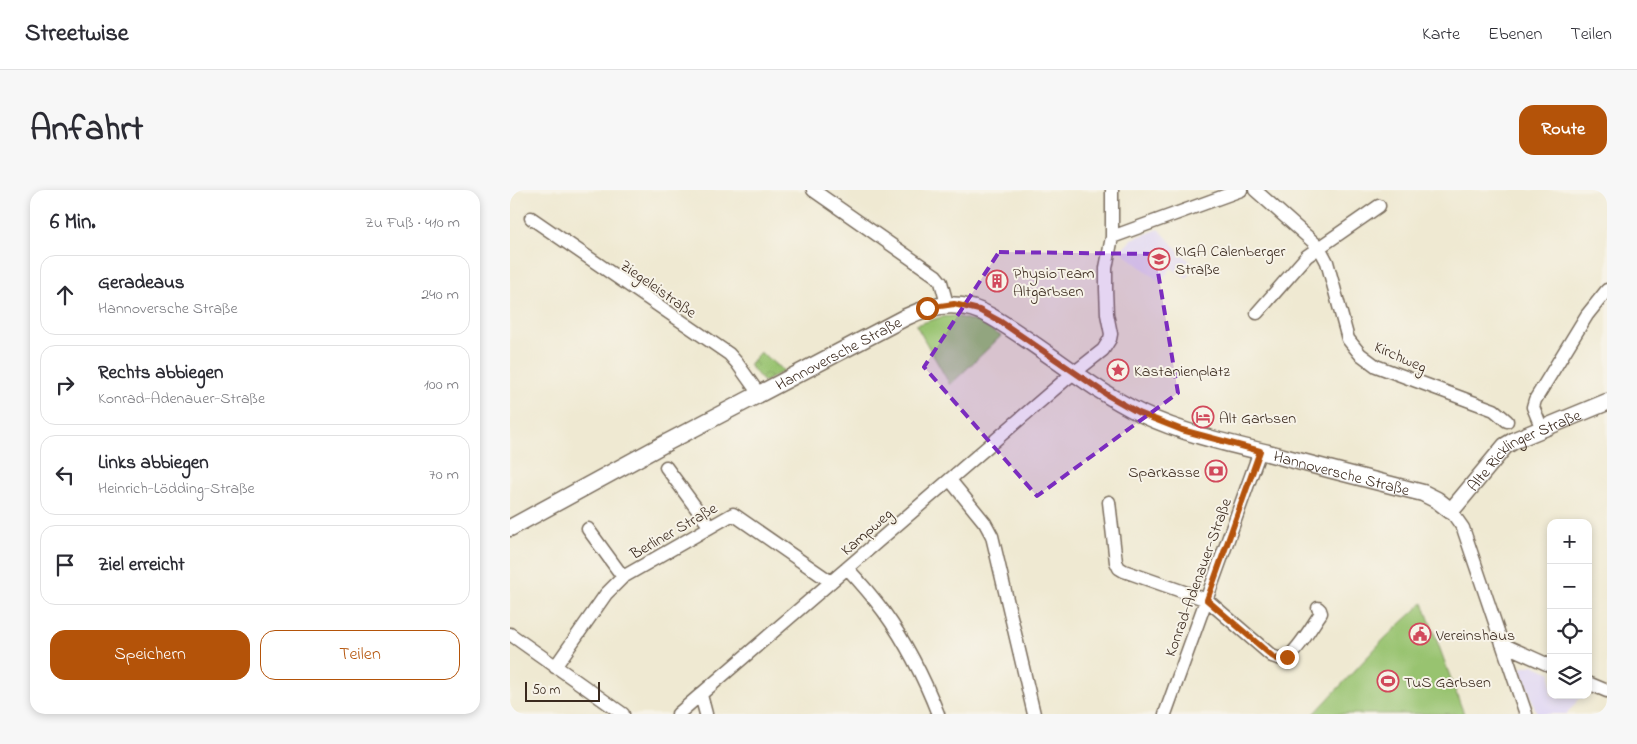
<!DOCTYPE html>
<html lang="de">
<head>
<meta charset="utf-8">
<style>
	:root { --surface:#fff; --page:#f7f7f7; --text:#2b2b33; --muted:#7c7c81; --line:#e1e1e2; --accent:#b45309 }
	body { margin:0; font-family:"Indie Flower",sans-serif; background:var(--page); color:var(--text) }
	.controls { position:absolute; right:15px; bottom:15px; display:grid; overflow:hidden; border-radius:10px; box-shadow:0 2px 8px #0003 }
	.controls button { width:45px; height:45px; display:grid; place-items:center; padding:0; border:0; border-bottom:1px solid var(--line); background:var(--surface); color:var(--text); font:25px sans-serif }
	.scale { position:absolute; left:15px; bottom:12px; width:75px; box-sizing:border-box; padding-left:5px; border:2px solid #3b2a1e; border-top:0; font-size:14px; line-height:18px; white-space:nowrap; color:#3b2a1e; -webkit-text-stroke:4px #f7f3e8; paint-order:stroke }
	.stop { position:absolute; width:15px; height:15px; margin:-11px; border:4px solid #b45309; border-radius:50%; background:#fff }
	.stop.end { background:#b45309; border-color:#fff; box-shadow:0 1px 5px #0008 }
	.list { margin:0; padding:0; list-style:none }
	h2 { display:flex; justify-content:space-between; align-items:center; height:65px; margin:0; padding:0 20px; font-size:21px }
	h2 small { font-size:16px; font-weight:400; color:var(--muted) }
	.list li { display:grid; grid-template-columns:32px 1fr auto; gap:15px; align-items:center; box-sizing:border-box; height:80px; margin:0 10px 10px; padding:0 10px; border:1px solid var(--line); border-radius:15px }
	.list b { display:block; font-size:19px; white-space:nowrap }
	.list p { margin:0; font-size:16px; white-space:nowrap; color:var(--muted) }
	.list em { font-size:16px; font-style:normal; color:var(--muted) }
	.actions { display:flex; gap:10px; padding:15px 20px }
	.actions a { flex:1; padding:11px 0; border:1px solid var(--accent); border-radius:15px; text-align:center; font-size:18px; color:var(--accent) }
	.actions .main { background:var(--accent); color:#fff }
	.icon { flex:none; width:28px; height:28px; fill:none; stroke:currentColor; stroke-width:2; stroke-linecap:round; stroke-linejoin:round }
	.map { position:relative; flex:none; width:1097px; height:524px; overflow:hidden; border-radius:15px }
	header { display:flex; align-items:center; gap:30px; box-sizing:border-box; height:70px; padding:0 25px; background:var(--surface); border-bottom:1px solid var(--line) }
	header strong { font-size:24px }
	nav { display:flex; gap:28px; margin-inline-start:auto; font-size:18px }
	.intro { display:flex; align-items:center; justify-content:space-between; box-sizing:border-box; height:120px; padding:0 30px }
	h1 { margin:0; font-size:35px }
	.button { padding:12px 22px; border-radius:15px; background:var(--accent); color:#fff; font-size:18px; font-weight:700 }
	main { display:flex; gap:30px; padding:0 30px }
	aside { flex:1; background:var(--surface); border-radius:15px; box-shadow:0 2px 8px #0003 }
	.map>svg:first-child { display:block }
	.built { fill:#dfd5f5 }
	.grass { fill:#98c370; stroke:#6a7647 }
	.park { fill:url(#park-crowns); stroke:#6a7647 }
	.lines { fill:none; stroke-linecap:round; stroke-linejoin:round }
	.minor-casing { stroke:#7a6d5d; stroke-width:15 }
	.major-casing { stroke:#7a6d5d; stroke-width:19 }
	.minor { stroke:#fff; stroke-width:12 }
	.major { stroke:#fff; stroke-width:16 }
	.route { stroke:#b45309; stroke-width:6 }
	.marked { fill:#7b2cbf; fill-opacity:0.2; stroke:#7b2cbf; stroke-width:4; stroke-dasharray:10 6; stroke-linejoin:round }
	.labels { text-anchor:middle; stroke-width:4; stroke-linejoin:round; paint-order:stroke }
	.poi-label { font-size:16px; fill:#3b2a1e; stroke:#f7f3e8; text-anchor:start }
	.street-label { font-size:16px; fill:#3b2a1e; stroke:#f7f3e8 }
</style>
</head>
<body>
<header>
<strong>Streetwise</strong>
<nav><a>Karte</a><a>Ebenen</a><a>Teilen</a></nav>
</header>
<div class="intro"><h1>Anfahrt</h1><a class="button">Route</a></div>
<main>
<aside>
<h2>6 Min.<small>Zu Fuß · 410 m</small></h2>
<ul class="list">
<li><svg class="icon" aria-label="ahead" viewBox="0 0 24 24"><path d="M12 20V5M6 11l6-6 6 6"/></svg><div><b>Geradeaus</b><p>Hannoversche Straße</p></div><em>240 m</em></li>
<li><svg class="icon" aria-label="right" viewBox="0 0 24 24"><path d="M7 20v-9h11M14 6l5 5-5 5"/></svg><div><b>Rechts abbiegen</b><p>Konrad-Adenauer-Straße</p></div><em>100 m</em></li>
<li><svg class="icon" aria-label="left" viewBox="0 0 24 24"><path d="M17 20v-9H6M10 6l-5 5 5 5"/></svg><div><b>Links abbiegen</b><p>Heinrich-Lödding-Straße</p></div><em>70 m</em></li>
<li><svg class="icon" aria-label="arrive" viewBox="0 0 24 24"><path d="M6 21V4h12l-3 4 3 4H6"/></svg><div><b>Ziel erreicht</b></div></li>
</ul>
<div class="actions"><a class="main">Speichern</a><a>Teilen</a></div>
</aside>
<div class="map">
<svg width="1097" height="524" viewBox="0 0 1097 524">
	<defs>
		<pattern id="park-crowns" width="20" height="18" patternUnits="userSpaceOnUse" patternTransform="scale(1.25)"><rect width="20" height="18" fill="#98c370"/><path d="M2 6a3 3 0 1 1 6 0M12 15a3 3 0 1 1 6 0" fill="none" stroke="#7d9f5b"/></pattern>
	</defs>
	<rect width="100%" height="100%" fill="#f7f3e8"/>
	<filter id="ink" filterUnits="userSpaceOnUse"><feTurbulence type="fractalNoise" baseFrequency=".02" numOctaves="2"/><feDisplacementMap in="SourceGraphic" scale="10" xChannelSelector="R" yChannelSelector="G"/><feConvolveMatrix kernelMatrix="1 2 1 2 8 2 1 2 1" color-interpolation-filters="sRGB"/></filter>
	<filter id="wash" filterUnits="userSpaceOnUse"><feTurbulence type="fractalNoise" baseFrequency=".0096" numOctaves="4" result="noise"/><feDisplacementMap in="SourceGraphic" scale="20" xChannelSelector="R" yChannelSelector="G"/><feGaussianBlur stdDeviation="1.12" result="paint"/><feColorMatrix in="noise" values="0 0 0 0 0 0 0 0 0 0 0 0 0 0 0 0 0 1.4 0 .05"/><feComposite in="paint" operator="in"/></filter>
	<g filter="url(#wash)">
		<rect width="100%" height="100%" fill="#efe9d2"/>
		<path class="built" d="M649 39 667 59 686 77 677 88 661 78 650 92 611 61 622 49Z
			M1023 475 1041 483V505H1072L1057 524H1027L1011 478Z"/>
		<path class="grass" d="M445 126 468 132 491 146 440 195 406 135 431 127Z
			M913 413 954 524H804L875 448Z"/>
		<path class="park" d="M250 162 274 181 254 192 239 175Z"/>
	</g>
	<g filter="url(#ink)">
		<g class="lines">
			<g class="minor-casing">
				<path id="minor" d="M303 0 426 86 431 92 437 114
					M745 0 809 57 817 72 838 149 850 164 866 176 984 220 997 231
					M21 28 219 164 227 173 249 204
					M602 47 731 0
					M747 123 797 66 869 16
					M1032 239 1023 217 1025 210 1077 125 1097 100
					M156 277 200 337
					M440 290 475 333 482 346 524 524
					M599 312 606 372 609 378 614 381 697 410 762 466C767 468 772 470 777 467 788 461 803 434 811 423L810 420 808 418
					M941 321 953 338 955 344 1016 524
					M78 339 113 387
					M337 378C350 392 363 407 374 422 397 454 414 488 428 524
					M0 444 113 524
					M992 454 1041 476
					M45 477 96 404 113 387 223 324 321 392
					M1078 493 1097 501
					M191 505 196 524
					M168 524 555 190 593 160 600 149 601 144 597 124 596 99V78L602 47V0
					M655 524 750 261"/>
			</g>
			<g class="major-casing">
				<g id="major">
					<path id="s1" d="M0 338 154 254 396 127C424 113 454 110 482 127 533 157 578 198 632 224 672 243 716 253 758 263 810 277 861 290 913 303L927 310 941 321 995 256 1005 250 1097 212"/>
				</g>
			</g>
			<use href="#minor" class="minor"/>
			<use href="#major" class="major"/>
		</g>
	</g>
	<g class="lines" filter="url(#ink)">
		<path class="route" d="M417 118 444 114 469 120 491 132 599 206 629 223 672 240 750 261 697 410 762 466 767 469 777 467"/>
	</g>
	<path class="marked" d="M489 62 645 64 668 203 527 306 414 177Z"/>
	<defs>
		<g id="school-ring" transform="scale(1.125)"><circle r="9.5" fill="#f7f3e8" stroke="#d1495b" stroke-width="1.5"/><path d="M0-5L7-2L0 1L-7-2ZM-4 1L0 2.5L4 1V4Q0 6-4 4Z" fill="#d1495b"/></g>
		<g id="building-ring" transform="scale(1.125)"><circle r="9.5" fill="#f7f3e8" stroke="#d1495b" stroke-width="1.5"/><path d="M-4-6H4V6H1V3H-1V6H-4ZM-2.5-4.3h1.7v1.8h-1.7ZM.8-4.3h1.7v1.8H.8ZM-2.5-1h1.7V.8h-1.7ZM.8-1h1.7V.8H.8Z" fill="#d1495b"/></g>
		<g id="sight-ring" transform="scale(1.125)"><circle r="9.5" fill="#f7f3e8" stroke="#d1495b" stroke-width="1.5"/><path d="M0-6L1.8-2.2L6-1.7L2.9 1.2L3.7 5.4L0 3.3L-3.7 5.4L-2.9 1.2L-6-1.7L-1.8-2.2Z" fill="#d1495b"/></g>
		<g id="hotel-ring" transform="scale(1.125)"><circle r="9.5" fill="#f7f3e8" stroke="#d1495b" stroke-width="1.5"/><path d="M-6-4.5h1.5V1H6V5H4.5V3h-9V5H-6ZM-4 0a1.8 1.8 0 1 1 3.6 0ZM.5 0V-2.5h3Q6-2.5 6 0Z" fill="#d1495b"/></g>
		<g id="bank-ring" transform="scale(1.125)"><circle r="9.5" fill="#f7f3e8" stroke="#d1495b" stroke-width="1.5"/><path d="M-6-4H6V4H-6ZM0-2.3a2.3 2.3 0 1 0 0 4.6a2.3 2.3 0 1 0 0-4.6Z" fill="#d1495b"/></g>
		<g id="civic-ring" transform="scale(1.125)"><circle r="9.5" fill="#f7f3e8" stroke="#d1495b" stroke-width="1.5"/><path d="M-.6-6.5H3V-4.5H.6V-3L4-1V1h2V6H-6V1h2V-1L-.6-3ZM-1.2 2.5V6h2.4V2.5Z" fill="#d1495b"/></g>
		<g id="stadium-ring" transform="scale(1.125)"><circle r="9.5" fill="#f7f3e8" stroke="#d1495b" stroke-width="1.5"/><path d="M0-5a6.5 5 0 1 0 0 10a6.5 5 0 1 0 0-10ZM-3.5-1.8h7v3.6h-7Z" fill="#d1495b"/></g>
	</defs>
	<g fill-rule="evenodd">
		<use href="#school-ring" x="649" y="69"/>
		<use href="#building-ring" x="487" y="91"/>
		<use href="#sight-ring" x="608" y="180"/>
		<use href="#hotel-ring" x="693" y="227"/>
		<use href="#bank-ring" x="706" y="281"/>
		<use href="#civic-ring" x="910" y="444"/>
		<use href="#stadium-ring" x="878" y="491"/>
	</g>
	<g class="labels">
		<g class="poi-label">
			<text x="665" y="66">KIGA Calenberger<tspan x="665" dy="18">Straße</tspan></text>
			<text x="503" y="88">PhysioTeam<tspan x="503" dy="18">Altgarbsen</tspan></text>
			<text x="624" y="186">Kastanienplatz</text>
			<text x="709" y="233">Alt Garbsen</text>
			<text x="690" y="287" text-anchor="end">Sparkasse</text>
			<text x="926" y="450">Vereinshaus</text>
			<text x="894" y="497">TuS Garbsen</text>
		</g>
		<g class="street-label">
			<text transform="translate(149 98) rotate(35)" y="6">Ziegeleistraße</text>
			<text dy="6" stroke="none"><textPath href="#s1" startOffset="372">Hannoversche Straße</textPath></text>
			<text transform="translate(891 166) rotate(24)" y="6">Kirchweg</text>
			<text dy="6" stroke="none"><textPath href="#s1" startOffset="1141">Alte Ricklinger Straße</textPath></text>
			<text dy="6" stroke="none"><textPath href="#s1" startOffset="926">Hannoversche Straße</textPath></text>
			<text transform="translate(163 340) rotate(-30)" y="6">Berliner Straße</text>
			<text transform="translate(356 341) rotate(-41)" y="6">Kampweg</text>
			<text transform="translate(687 387) rotate(-70)" y="6">Konrad-Adenauer-Straße</text>
		</g>
	</g>
</svg>
<div class="controls">
<button>+</button>
<button>−</button>
<button><svg class="icon" aria-label="locate" viewBox="0 0 24 24"><circle cx="12" cy="12" r="6"/><path d="M12 2v4M12 18v4M2 12h4M18 12h4"/></svg></button>
<button><svg class="icon" aria-label="layers" viewBox="0 0 24 24"><path d="M12 4l9 5-9 5-9-5zM3 14l9 5 9-5"/></svg></button>
</div>
<div class="scale">50 m</div>
<div class="stop" style="left:417px;top:118px"></div>
<div class="stop end" style="left:777px;top:467px"></div>
</div>
</main>
</body>
</html>
